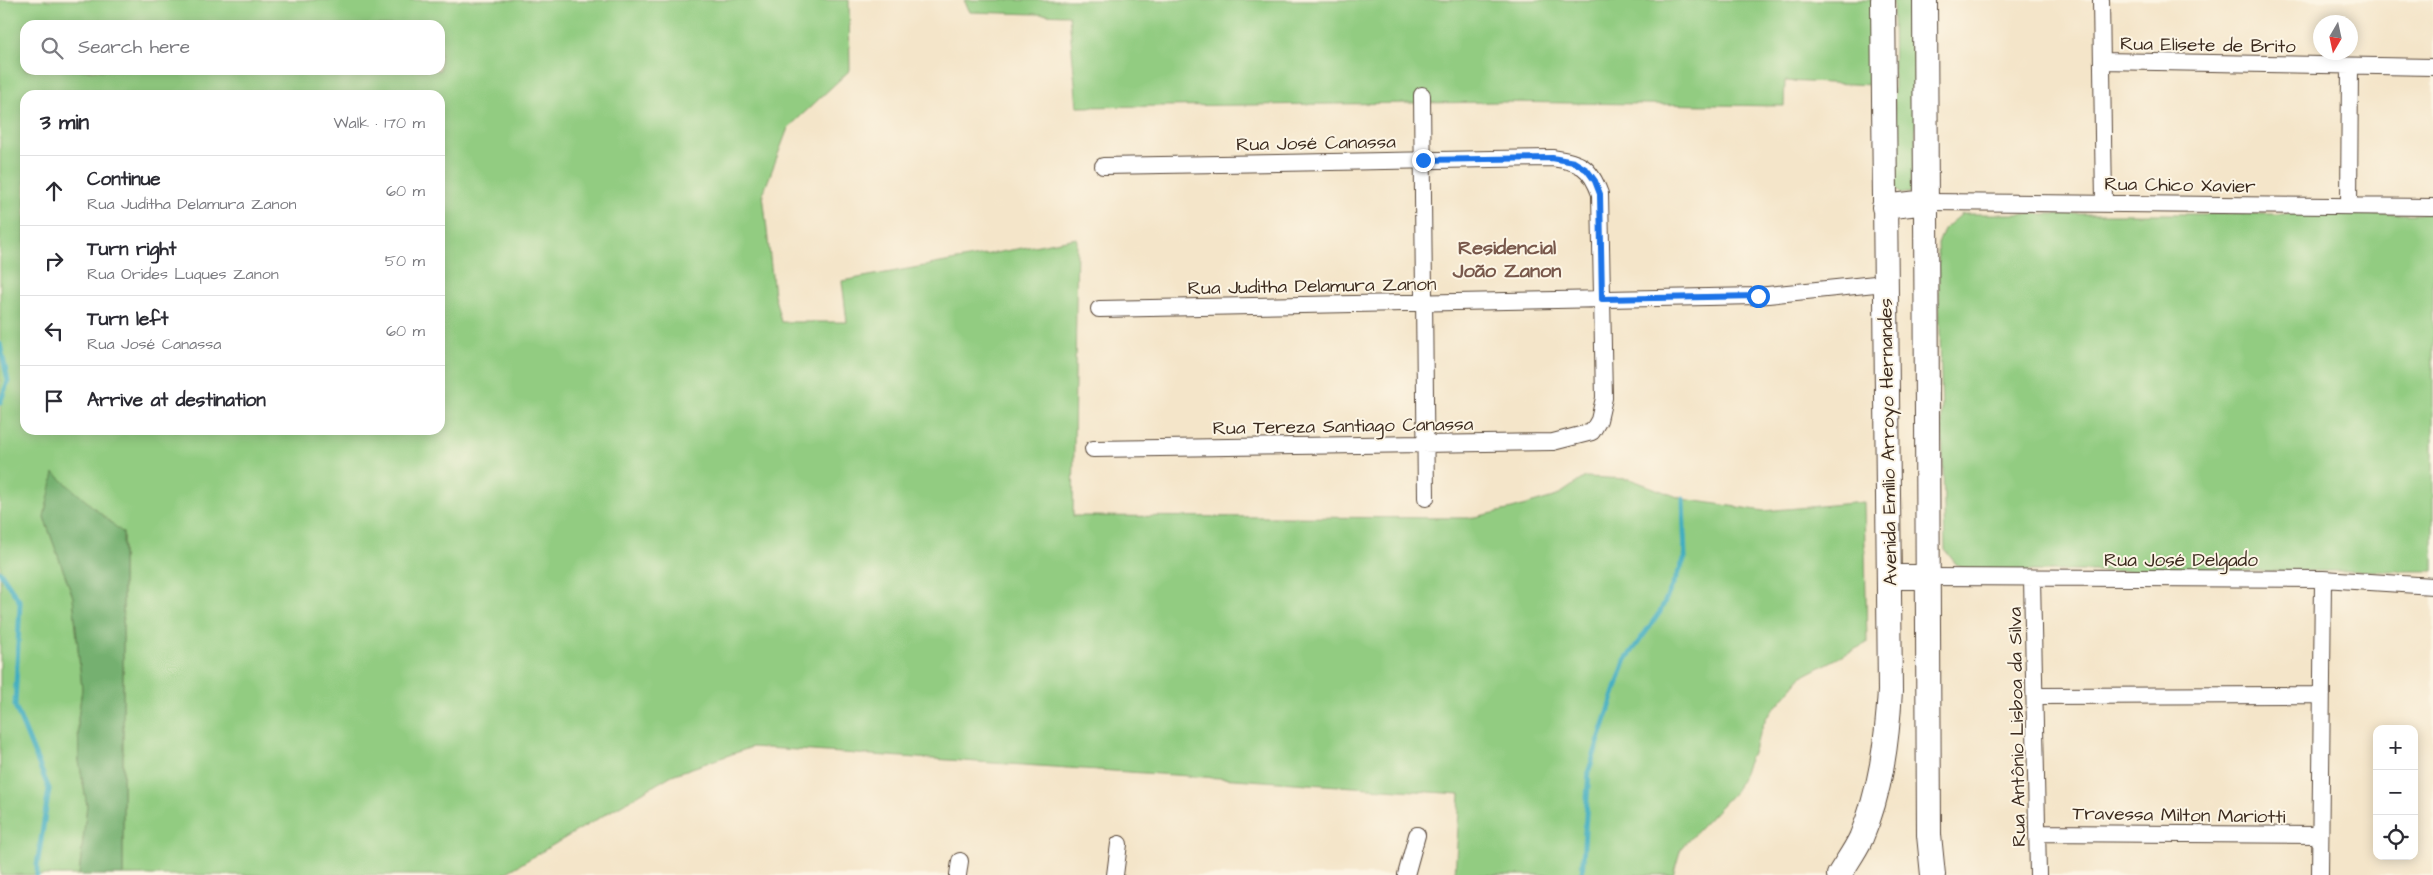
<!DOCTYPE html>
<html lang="en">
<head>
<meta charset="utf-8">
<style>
	:root { --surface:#fff; --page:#f2f2f3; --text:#2b2b33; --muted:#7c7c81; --line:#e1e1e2 }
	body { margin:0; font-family:"Architects Daughter",sans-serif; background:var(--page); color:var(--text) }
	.controls { position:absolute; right:15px; bottom:15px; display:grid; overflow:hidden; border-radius:10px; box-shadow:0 2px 12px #0003 }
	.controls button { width:45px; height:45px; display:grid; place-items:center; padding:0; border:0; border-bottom:1px solid var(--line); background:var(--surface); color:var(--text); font:25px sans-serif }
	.compass { position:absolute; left:2313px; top:15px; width:45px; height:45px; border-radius:50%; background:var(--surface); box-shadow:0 2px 12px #0003; rotate:189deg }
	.stop { position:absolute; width:15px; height:15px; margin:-11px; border:4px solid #1a73e8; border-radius:50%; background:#fff }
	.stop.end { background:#1a73e8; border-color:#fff; box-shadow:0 1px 5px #0008 }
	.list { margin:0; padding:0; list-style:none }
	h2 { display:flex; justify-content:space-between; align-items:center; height:65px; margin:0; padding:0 20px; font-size:21px }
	h2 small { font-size:16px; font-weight:400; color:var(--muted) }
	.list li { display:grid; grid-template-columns:32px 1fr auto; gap:15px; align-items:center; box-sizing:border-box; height:70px; padding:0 20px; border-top:1px solid var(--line) }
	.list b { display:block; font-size:19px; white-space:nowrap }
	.list p { margin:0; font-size:16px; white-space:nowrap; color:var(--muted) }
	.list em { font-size:16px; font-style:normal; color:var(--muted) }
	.icon { flex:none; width:28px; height:28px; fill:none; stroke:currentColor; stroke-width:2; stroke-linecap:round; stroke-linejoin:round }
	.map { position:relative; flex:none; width:2433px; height:875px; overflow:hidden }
	.search { position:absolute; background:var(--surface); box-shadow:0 2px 12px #0003; left:20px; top:20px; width:425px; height:55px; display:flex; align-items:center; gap:12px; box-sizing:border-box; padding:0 18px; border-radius:15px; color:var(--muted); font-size:19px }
	.panel { position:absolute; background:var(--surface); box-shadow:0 2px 12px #0003; left:20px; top:90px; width:425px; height:345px; border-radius:15px }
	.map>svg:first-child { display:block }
	.green { fill:#92cc81; stroke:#667b50; fill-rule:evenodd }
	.forest { fill:#75b06f; stroke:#586d46 }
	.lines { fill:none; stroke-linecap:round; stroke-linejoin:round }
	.stream { stroke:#41adc0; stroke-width:5 }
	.street-casing { stroke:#574638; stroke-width:18 }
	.secondary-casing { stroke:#574638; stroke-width:26 }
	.street { stroke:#fff; stroke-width:16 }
	.secondary { stroke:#fff; stroke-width:24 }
	.route { stroke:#1a73e8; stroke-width:6 }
	.labels { text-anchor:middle; stroke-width:4; stroke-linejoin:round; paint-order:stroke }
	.street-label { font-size:19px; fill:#3b2a1e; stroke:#fcf5e5 }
	.neighbourhood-label { font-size:20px; font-weight:bold; fill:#78584b; stroke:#fcf5e5 }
</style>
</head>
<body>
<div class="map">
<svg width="2433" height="875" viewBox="0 0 2433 875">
	<rect width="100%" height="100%" fill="#fcf5e5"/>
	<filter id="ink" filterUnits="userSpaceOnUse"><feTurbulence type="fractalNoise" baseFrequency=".02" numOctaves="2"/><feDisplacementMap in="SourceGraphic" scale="10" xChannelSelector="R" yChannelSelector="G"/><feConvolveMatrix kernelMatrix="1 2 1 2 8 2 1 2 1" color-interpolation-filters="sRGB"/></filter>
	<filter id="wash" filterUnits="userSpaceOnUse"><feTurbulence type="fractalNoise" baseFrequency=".0096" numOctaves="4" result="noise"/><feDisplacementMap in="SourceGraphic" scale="20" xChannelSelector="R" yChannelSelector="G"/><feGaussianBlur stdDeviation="1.12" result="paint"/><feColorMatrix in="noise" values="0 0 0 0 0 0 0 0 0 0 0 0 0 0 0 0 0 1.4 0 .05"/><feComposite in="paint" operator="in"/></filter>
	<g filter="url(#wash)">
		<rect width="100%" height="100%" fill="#f4e5c9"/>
		<path class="green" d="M0 0H849L850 70 788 128 763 194 774 294 781 322H847L842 281 1077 238 1073 516 1470 518 1512 509 1557 496 1585 477 1630 479 1683 499 1764 511 1864 502 1867 643 1801 677 1766 718 1737 789 1681 848 1673 875H1455L1460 794 752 747 672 775 502 875H123V533L44 517 73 597 82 689 78 719 79 761 87 805 79 875H0ZM25 25H440V70H25ZM25 95H440V430H25Z
			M964 0H1873V85L1785 81 1784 106 1501 102 1077 107 1069 15 970 12Z
			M1893 0H1917L1915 192 1901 194 1895 188Z
			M1962 214H2433V571H1972L1956 564 1945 550 1938 244 1944 229Z"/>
		<path class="forest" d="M54 473 123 533V875H79L87 805 79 761 78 719 82 689 73 597 44 517Z"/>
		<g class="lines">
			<path class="stream" d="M0 344 8 381 0 403
				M0 572 20 602 15 706 49 789 37 866V875
				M1582 875 1589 770 1625 661 1660 612 1685 558 1683 499"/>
		</g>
	</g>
	<g filter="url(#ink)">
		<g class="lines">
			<g class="street-casing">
				<path id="street" d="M2101 0 2104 203
					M2102 61 2433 67
					M1422 95 1426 498
					M1927 202 2433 207
					M2349 206 2350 67
					M1099 309 1758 296 1885 283
					M1093 449 1553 442 1592 432 1599 420 1604 398 1600 194C1590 166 1580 162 1552 158L1103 166
					M1928 577 2323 579 2433 586
					M2032 578 2038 875
					M2036 696 2322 695
					M2038 833 2320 835
					M958 875 960 861
					M1115 875 1119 844
					M1406 875 1417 835
					M2320 875 2323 579"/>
			</g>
			<g class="secondary-casing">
				<path id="secondary" d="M1925 0 1929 835 1933 875
					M1884 207 1927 202
					M1889 577H1928
					M1839 875C1846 863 1855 851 1861 838 1881 791 1887 741 1890 691L1883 0"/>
			</g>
			<use href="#street" class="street"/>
			<use href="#secondary" class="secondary"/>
		</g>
	</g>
	<g class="lines" filter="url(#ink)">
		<path class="route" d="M1423 160 1552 158 1574 162 1587 170 1595 181 1600 194 1602 299 1758 296"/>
	</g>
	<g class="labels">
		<g class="street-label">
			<text transform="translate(2208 44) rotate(1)" y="7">Rua Elisete de Brito</text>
			<text transform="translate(1316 142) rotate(-1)" y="7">Rua José Canassa</text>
			<text transform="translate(2180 184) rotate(1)" y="7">Rua Chico Xavier</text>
			<text transform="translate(1312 285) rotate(-1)" y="7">Rua Juditha Delamura Zanon</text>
			<text transform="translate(1343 425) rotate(-1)" y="7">Rua Tereza Santiago Canassa</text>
			<text transform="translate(1887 442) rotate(-91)" y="7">Avenida Emílio Arroyo Hernandes</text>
			<text x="2181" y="566">Rua José Delgado</text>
			<text transform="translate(2016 727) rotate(-91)" y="7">Rua Antônio Lisboa da Silva</text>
			<text transform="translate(2179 814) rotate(1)" y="7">Travessa Milton Mariotti</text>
		</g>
		<g class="neighbourhood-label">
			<text x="1507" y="254">Residencial<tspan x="1507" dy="23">João Zanon</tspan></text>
		</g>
	</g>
</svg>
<div class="controls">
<button>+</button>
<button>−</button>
<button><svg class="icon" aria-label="locate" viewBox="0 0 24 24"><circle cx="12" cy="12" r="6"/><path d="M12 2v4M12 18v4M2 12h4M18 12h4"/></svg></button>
</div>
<svg class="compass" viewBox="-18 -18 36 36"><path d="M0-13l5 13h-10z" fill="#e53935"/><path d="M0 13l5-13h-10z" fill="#7c7c81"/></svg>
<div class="stop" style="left:1758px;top:296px"></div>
<div class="stop end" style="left:1423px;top:160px"></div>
<div class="search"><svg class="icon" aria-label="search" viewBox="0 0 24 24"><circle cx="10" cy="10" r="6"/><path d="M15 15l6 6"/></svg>Search here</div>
<section class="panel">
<h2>3 min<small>Walk · 170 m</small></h2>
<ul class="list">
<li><svg class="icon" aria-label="ahead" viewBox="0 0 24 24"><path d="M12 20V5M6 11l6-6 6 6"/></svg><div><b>Continue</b><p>Rua Juditha Delamura Zanon</p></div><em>60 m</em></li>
<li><svg class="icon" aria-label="right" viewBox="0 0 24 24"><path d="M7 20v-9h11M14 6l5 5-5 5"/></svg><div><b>Turn right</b><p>Rua Orides Luques Zanon</p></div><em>50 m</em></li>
<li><svg class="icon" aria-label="left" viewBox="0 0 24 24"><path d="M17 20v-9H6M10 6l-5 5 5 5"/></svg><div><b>Turn left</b><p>Rua José Canassa</p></div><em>60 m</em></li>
<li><svg class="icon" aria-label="arrive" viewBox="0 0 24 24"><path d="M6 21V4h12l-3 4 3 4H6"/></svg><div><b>Arrive at destination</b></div></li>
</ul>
</section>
</div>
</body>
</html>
